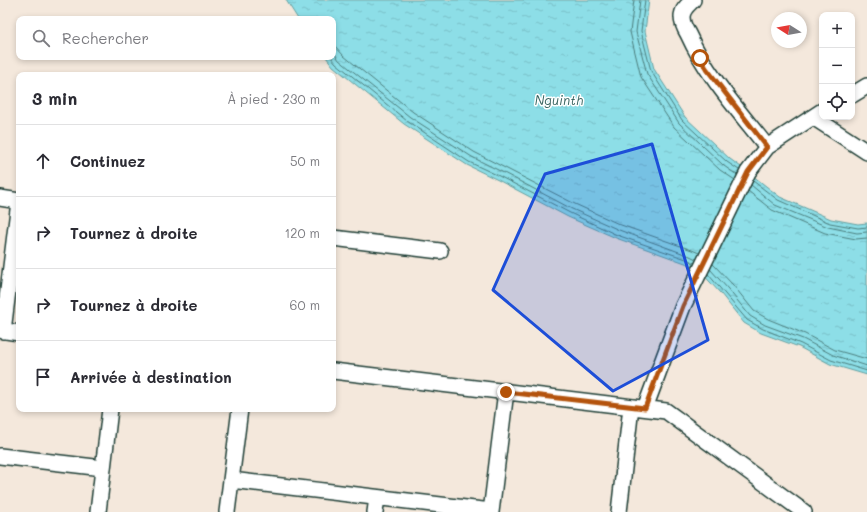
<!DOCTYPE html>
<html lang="fr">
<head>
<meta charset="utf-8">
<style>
	:root { --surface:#fff; --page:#f2f2f3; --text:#2b2b33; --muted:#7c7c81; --line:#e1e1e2 }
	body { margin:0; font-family:Mali,sans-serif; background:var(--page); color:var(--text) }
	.controls { position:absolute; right:12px; top:12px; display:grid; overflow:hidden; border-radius:8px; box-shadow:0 2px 6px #0003 }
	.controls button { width:36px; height:36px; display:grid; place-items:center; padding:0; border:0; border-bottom:1px solid var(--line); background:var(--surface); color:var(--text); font:20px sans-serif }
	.compass { position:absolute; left:771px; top:12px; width:36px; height:36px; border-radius:50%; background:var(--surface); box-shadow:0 2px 6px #0003; rotate:281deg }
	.stop { position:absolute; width:12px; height:12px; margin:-9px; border:3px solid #b45309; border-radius:50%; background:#fff }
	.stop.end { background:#b45309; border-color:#fff; box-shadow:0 1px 4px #0008 }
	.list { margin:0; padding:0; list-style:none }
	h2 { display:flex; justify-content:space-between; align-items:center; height:52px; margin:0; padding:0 16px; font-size:17px }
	h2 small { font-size:13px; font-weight:400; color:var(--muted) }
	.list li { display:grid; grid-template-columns:26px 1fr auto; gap:12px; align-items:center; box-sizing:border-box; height:72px; padding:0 16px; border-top:1px solid var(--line) }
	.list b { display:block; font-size:15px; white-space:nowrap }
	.list em { font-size:13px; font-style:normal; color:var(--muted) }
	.icon { flex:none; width:22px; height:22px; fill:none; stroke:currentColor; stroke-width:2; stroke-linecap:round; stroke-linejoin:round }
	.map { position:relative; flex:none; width:867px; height:512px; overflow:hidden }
	.search { position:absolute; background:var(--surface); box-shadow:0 2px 6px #0003; left:16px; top:16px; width:320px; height:44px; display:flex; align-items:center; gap:10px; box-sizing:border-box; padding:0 14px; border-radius:8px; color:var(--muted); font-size:15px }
	.panel { position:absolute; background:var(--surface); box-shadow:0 2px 6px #0003; left:16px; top:72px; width:320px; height:340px; border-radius:8px }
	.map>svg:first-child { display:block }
	.water { fill:url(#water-ripples); stroke:#619e9f }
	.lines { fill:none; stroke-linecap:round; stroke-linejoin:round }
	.shore { stroke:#4b7d7c; stroke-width:1 }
	.minor-casing { stroke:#1f3d34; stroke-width:18 }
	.minor { stroke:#fff; stroke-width:15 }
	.route { stroke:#b45309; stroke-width:5 }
	.marked { fill:#1d4ed8; fill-opacity:0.2; stroke:#1d4ed8; stroke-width:3; stroke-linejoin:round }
	.labels { text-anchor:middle; stroke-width:3; stroke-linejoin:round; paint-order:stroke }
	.water-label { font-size:13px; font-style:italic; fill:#3a6561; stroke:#fff }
</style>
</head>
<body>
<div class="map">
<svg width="867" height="512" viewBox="0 0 867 512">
	<defs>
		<pattern id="water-ripples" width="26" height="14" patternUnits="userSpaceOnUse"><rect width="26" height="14" fill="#8ddee7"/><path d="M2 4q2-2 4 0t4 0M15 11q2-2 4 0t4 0" fill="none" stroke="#79bfc7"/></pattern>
	</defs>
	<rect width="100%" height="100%" fill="#f4e8dc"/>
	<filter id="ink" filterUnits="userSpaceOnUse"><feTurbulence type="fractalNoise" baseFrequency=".025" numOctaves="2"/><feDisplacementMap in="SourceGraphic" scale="8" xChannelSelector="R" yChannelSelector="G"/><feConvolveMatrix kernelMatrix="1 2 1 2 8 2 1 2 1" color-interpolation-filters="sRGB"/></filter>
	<g filter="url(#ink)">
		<path class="water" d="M286 0H649L645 31 654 69 685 117 730 159 748 172 780 197 831 219 858 224 867 223V375L830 364 799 347 761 333 744 323 721 294 700 271 688 264 616 238 568 217 498 180 467 165 404 124 333 66 326 57H333V19H298Z"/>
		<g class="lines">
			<path class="shore" d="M634 0 630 32 641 77 674 127 720 170 735 180
				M640 0 636 32 647 74 679 123 724 166 737 175
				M645 0 641 31 651 71 682 120 727 162 739 170
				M333 44 344 56 413 112 474 152 575 204 621 225 692 250 699 253
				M333 51 339 60 410 117 472 157 502 172 572 209 619 230 690 256 696 259
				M331 57 336 63 407 121 469 162 499 176 570 213 617 235 689 260 694 263
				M753 181 778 200 830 223 858 228 867 227
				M751 185 775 205 828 227 857 233 867 232
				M748 191 772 210 825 233 856 239 867 238
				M713 264 733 285 754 311 768 319 805 334 835 350 867 359
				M710 269 728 289 750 316 765 325 803 339 833 355 867 366
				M708 274 747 320 763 329 801 344 831 360 867 371"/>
			<g class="minor-casing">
				<path id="minor" d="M693 0C688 5 682 9 682 17 682 23 685 29 688 34 707 76 739 111 767 147
					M852 95 867 86
					M813 117 867 152
					M0 198 19 201
					M333 238 440 251
					M0 330 19 333
					M3 331 19 202
					M333 371 666 411 804 512
					M645 408 683 306 748 172 767 147 822 111
					M0 456 103 468
					M231 480 491 511
					M98 512 110 409
					M227 512 240 409
					M375 512 377 498
					M491 512 506 391
					M619 512 631 407"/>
			</g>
			<use href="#minor" class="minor"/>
		</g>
	</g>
	<g class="lines" filter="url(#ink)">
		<path class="route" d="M506 392 645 408 683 306 748 172 767 147 706 68 700 58"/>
	</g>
	<path class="marked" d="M652 144 708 340 613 391 493 290 545 174Z"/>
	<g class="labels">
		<g class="water-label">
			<text x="559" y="105">Nguinth</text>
		</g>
	</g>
</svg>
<div class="controls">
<button>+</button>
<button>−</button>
<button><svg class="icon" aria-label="locate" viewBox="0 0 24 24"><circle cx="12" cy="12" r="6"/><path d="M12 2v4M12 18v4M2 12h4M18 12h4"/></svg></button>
</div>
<svg class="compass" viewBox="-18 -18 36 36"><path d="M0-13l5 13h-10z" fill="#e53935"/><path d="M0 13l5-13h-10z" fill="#7c7c81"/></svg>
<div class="stop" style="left:700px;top:58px"></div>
<div class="stop end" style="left:506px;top:392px"></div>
<div class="search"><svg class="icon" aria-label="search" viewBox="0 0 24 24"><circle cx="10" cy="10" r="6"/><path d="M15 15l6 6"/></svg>Rechercher</div>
<section class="panel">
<h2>3 min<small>À pied · 230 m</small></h2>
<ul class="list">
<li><svg class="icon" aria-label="ahead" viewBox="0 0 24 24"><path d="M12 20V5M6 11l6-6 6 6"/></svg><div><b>Continuez</b></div><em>50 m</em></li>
<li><svg class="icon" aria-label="right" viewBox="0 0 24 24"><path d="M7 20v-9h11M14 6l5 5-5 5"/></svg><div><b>Tournez à droite</b></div><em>120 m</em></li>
<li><svg class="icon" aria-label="right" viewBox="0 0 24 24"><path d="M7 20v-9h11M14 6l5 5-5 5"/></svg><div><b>Tournez à droite</b></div><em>60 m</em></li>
<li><svg class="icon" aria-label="arrive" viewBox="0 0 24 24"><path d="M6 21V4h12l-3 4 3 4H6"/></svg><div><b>Arrivée à destination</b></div></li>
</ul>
</section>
</div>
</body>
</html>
